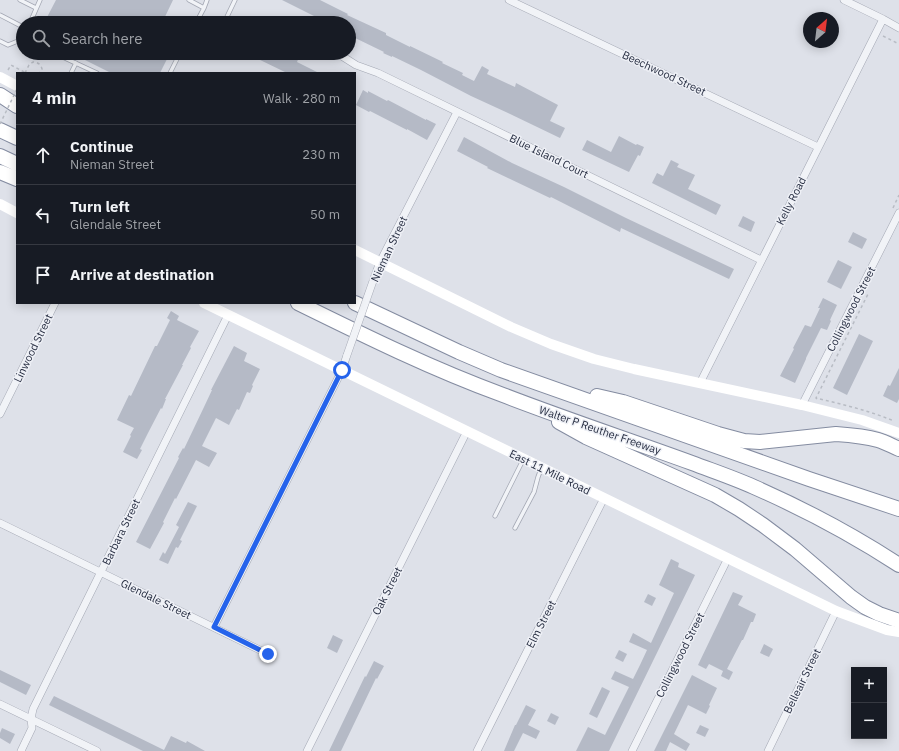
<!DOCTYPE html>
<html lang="en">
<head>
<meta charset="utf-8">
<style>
	:root { --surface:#171b24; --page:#242831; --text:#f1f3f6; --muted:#9ea1a6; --line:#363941 }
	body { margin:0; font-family:"IBM Plex Sans",sans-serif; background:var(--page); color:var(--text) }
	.controls { position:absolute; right:12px; bottom:12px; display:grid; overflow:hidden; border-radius:0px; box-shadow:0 2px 10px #0003 }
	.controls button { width:36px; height:36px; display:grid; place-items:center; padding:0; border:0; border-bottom:1px solid var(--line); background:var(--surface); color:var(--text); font:20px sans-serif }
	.compass { position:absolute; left:803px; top:12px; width:36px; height:36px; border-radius:50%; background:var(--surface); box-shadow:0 2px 10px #0003; rotate:28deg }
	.stop { position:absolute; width:12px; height:12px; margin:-9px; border:3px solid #2563eb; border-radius:50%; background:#fff }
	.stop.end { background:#2563eb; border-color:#fff; box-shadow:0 1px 4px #0008 }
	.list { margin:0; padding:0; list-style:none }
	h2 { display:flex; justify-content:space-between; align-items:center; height:52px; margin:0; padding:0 16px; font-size:17px }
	h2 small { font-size:13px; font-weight:400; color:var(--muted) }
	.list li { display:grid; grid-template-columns:26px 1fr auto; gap:12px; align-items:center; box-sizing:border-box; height:60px; padding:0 16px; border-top:1px solid var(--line) }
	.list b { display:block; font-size:15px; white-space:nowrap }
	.list p { margin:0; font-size:13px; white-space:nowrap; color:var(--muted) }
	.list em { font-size:13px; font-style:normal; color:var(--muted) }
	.icon { flex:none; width:22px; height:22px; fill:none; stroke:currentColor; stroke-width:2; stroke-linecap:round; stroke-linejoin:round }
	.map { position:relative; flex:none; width:899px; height:751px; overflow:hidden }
	.search { position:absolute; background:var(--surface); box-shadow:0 2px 10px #0003; left:16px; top:16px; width:340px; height:44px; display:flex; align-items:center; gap:10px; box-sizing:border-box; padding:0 14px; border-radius:22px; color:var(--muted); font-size:15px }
	.panel { position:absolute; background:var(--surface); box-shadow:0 2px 10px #0003; left:16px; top:72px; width:340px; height:232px; border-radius:0px }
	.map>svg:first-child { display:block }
	.building { fill:#b5bac6 }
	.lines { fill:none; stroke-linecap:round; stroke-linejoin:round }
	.service-casing { stroke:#a3a7b3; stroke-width:5 }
	.minor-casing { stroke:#a3a7b3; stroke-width:8 }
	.motorway-casing { stroke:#848ca1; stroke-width:16 }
	.path { stroke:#b8bcc4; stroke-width:1.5; stroke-dasharray:3 3; stroke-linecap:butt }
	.service { stroke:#f1f3f7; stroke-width:3.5 }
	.minor { stroke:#f1f3f7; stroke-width:7 }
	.secondary { stroke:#fff; stroke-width:10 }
	.motorway { stroke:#fff; stroke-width:14 }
	.minor-bridge-casing { stroke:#a3a7b3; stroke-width:8; stroke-linecap:butt }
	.path-bridge { stroke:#b8bcc4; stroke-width:1.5; stroke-dasharray:3 3; stroke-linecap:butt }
	.minor-bridge { stroke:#f1f3f7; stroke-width:7 }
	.route { stroke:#2563eb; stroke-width:5 }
	.labels { text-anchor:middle; stroke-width:3; stroke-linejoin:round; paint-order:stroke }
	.street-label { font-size:11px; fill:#262d41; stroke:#eef0f6 }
</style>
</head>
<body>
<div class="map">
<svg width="899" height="751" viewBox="0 0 899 751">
	<rect width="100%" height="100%" fill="#dee1e9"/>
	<path class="building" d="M56 0H173L162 23H44Z
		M282 0H320L348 14 347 15 386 33V35L410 47V46L443 62 442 63 463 73 462 75 474 81 482 66 489 70 487 74 515 87 516 83 558 105 550 121 565 128 560 138 508 113 471 96 421 70 392 56V57L383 53 384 52 349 35V23H328Z
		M71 53H170L160 73H111Z
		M258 53H291L299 57 297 62 319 73H287L256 58Z
		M363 90 368 93V91L387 101 388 100 426 120V119L436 124 427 140 407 129V130L370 111 369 112 356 105Z
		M619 136 636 145 637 144 644 147 640 156 638 155 629 172 582 150 587 140 611 152Z
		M464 137 512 163 564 187 626 218 734 269 729 279 621 228 620 232 551 197 550 198 487 168 488 167 457 151Z
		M671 160 679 164 677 167 695 175 688 189 721 205 716 215 652 183 657 173 663 176Z
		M743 216 755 222 751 232 738 226Z
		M853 232 867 239 862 249 848 242Z
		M838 260 852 267 841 289 827 282Z
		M823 298 837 305 830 320 831 321 827 330 821 328 806 358V359L795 383 780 376 794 349 793 348 805 325 811 327 820 308H818Z
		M171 311 179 316 177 320 199 331 190 347 191 348 182 365H183L165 399H166L162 409 161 408 148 433 140 449 142 450 137 459 123 452 131 436 130 435 134 428 117 420 129 395 131 396 155 346H157L170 320 167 318Z
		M859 334 873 341 847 395 833 388Z
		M234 346 247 353 244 361 260 369 252 385 253 386 250 393 247 392 239 410 237 409 229 425 216 418 202 446 217 453 209 467 196 460 176 499 175 498 163 522 164 523 150 549 136 542 179 458 178 457 183 448 184 449 204 407 212 390H211Z
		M899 368V399L897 403 883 396 888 385 890 386Z
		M188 502 197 506 180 540 182 541 178 548 176 547 168 564 159 560 163 552 165 554 179 527 176 525Z
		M671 559 679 563 678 567 695 575 609 751H576L588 727 605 735 629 687 611 679 615 671 633 679 640 665 647 650 629 642 633 633 651 643 674 593 659 585Z
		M733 592 743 596 738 605 756 614 753 622H751L743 640H742L727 669 733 672 729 680 721 676 723 671 709 664 706 669 698 665Z
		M648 594 656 598 652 606 644 602Z
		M333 635 343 640 337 653 327 648Z
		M764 644 773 649 769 657 760 653Z
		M619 650 627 654 623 662 615 658Z
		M374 661 384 666 377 679 376 678 341 751H329L365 676 366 677Z
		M0 670 31 685 26 695 0 682Z
		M692 675 717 688 709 705 710 706 706 714 688 705 674 734 690 744 686 751 670 742 666 751H654Z
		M602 687 610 691 597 718 589 714Z
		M54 696 164 750 171 736 186 743 187 741 205 751H143L49 705Z
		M526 705 536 710 528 725 540 731 536 739 523 733 514 751H504L515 725H516Z
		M551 713 559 717 555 725 547 721Z
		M700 725 709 729 705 737 696 733Z
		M2 728 15 734 10 744 0 738V733Z"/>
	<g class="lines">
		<g class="service-casing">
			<path id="service" d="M20 0 36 8
				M189 0 204 8 196 23
				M204 8 207 0
				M0 15 23 27
				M30 23 40 0
				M224 23 235 0
				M0 41 8 45 23 39
				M54 53 97 73
				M71 73 76 63
				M170 73 180 53
				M495 516 523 460
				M515 528 534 492 538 477 541 469"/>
		</g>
		<g class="minor-casing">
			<path id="minor" d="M509 0 818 147
				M844 0 883 19 899 28
				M273 21 277 23
				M337 53 356 65 378 73 761 260
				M373 281 380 262 457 112
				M700 383 883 19
				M802 405 899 213
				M0 414 55 303
				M0 523 268 654
				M214 627 342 370 347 355
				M0 704 97 751
				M21 751 32 728 31 719 33 709 228 315
				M307 751 467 431
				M477 751 604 498
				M632 751 728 558
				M768 751 836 611"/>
		</g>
		<g class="motorway-casing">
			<path id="motorway" d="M0 95 17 106
				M0 130 17 138
				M0 156 17 164
				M0 172 17 179
				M298 303C365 336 432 369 503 395 565 419 629 440 692 463 713 471 734 478 754 487 804 509 853 535 899 565
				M355 303 459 352 501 370 809 479 899 509
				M597 396 623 402 718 434 744 441 760 442 836 434C850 435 864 436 878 440 885 442 892 446 899 449
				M559 422 586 437 715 495 739 509 763 525 795 549 851 597 865 607 879 614 899 621"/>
		</g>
		<path class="path" d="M883 36 899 44
			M8 70 11 65 26 73
			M893 208 899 195
			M817 399 816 398 869 292
			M820 399C845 405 870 411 894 421"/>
		<use href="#service" class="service"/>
		<use href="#minor" class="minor"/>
		<path class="secondary" d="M0 77 17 86
			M0 204 17 213
			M355 250 511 327 551 344 594 359 634 369 802 405 862 420 899 433
			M204 303 836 611 887 630 899 632"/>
		<use href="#motorway" class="motorway"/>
		<g class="minor-bridge-casing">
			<path id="minor-bridge" d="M347 355 373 281"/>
		</g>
		<path class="path-bridge" d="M25 73 29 65 33 62C37 62 41 64 42 69L39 73
			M0 124 17 89"/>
		<use href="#minor-bridge" class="minor-bridge"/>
	</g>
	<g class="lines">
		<path class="route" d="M268 654 214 627 342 370"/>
	</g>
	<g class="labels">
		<g class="street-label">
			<text transform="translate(664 73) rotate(25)" y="4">Beechwood Street</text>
			<text transform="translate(549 156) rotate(26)" y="4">Blue Island Court</text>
			<text transform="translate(791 201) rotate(-63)" y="4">Kelly Road</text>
			<text transform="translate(389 249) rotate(-65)" y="4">Nieman Street</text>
			<text transform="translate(851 309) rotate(-63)" y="4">Collingwood Street</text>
			<text transform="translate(33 348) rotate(-64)" y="4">Linwood Street</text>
			<text transform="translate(600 430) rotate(19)" y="4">Walter P Reuther Freeway</text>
			<text transform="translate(550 472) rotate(26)" y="4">East 11 Mile Road</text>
			<text transform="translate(121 532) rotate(-64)" y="4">Barbara Street</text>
			<text transform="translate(387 591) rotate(-63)" y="4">Oak Street</text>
			<text transform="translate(156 599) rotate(26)" y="4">Glendale Street</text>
			<text transform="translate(541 624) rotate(-63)" y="4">Elm Street</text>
			<text transform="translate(680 655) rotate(-63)" y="4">Collingwood Street</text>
			<text transform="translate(802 681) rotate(-64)" y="4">Belleair Street</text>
		</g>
	</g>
</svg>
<div class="controls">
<button>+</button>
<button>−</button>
</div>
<svg class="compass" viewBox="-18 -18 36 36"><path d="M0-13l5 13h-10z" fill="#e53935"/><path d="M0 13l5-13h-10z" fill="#9ea1a6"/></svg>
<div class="stop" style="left:342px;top:370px"></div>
<div class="stop end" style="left:268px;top:654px"></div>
<div class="search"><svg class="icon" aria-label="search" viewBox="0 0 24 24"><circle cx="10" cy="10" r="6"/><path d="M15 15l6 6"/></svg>Search here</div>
<section class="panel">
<h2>4 min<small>Walk · 280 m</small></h2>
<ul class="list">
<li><svg class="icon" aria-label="ahead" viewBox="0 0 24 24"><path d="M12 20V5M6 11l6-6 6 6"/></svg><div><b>Continue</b><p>Nieman Street</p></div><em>230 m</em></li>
<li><svg class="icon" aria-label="left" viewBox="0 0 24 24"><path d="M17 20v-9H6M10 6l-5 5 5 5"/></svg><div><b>Turn left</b><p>Glendale Street</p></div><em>50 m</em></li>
<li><svg class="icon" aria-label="arrive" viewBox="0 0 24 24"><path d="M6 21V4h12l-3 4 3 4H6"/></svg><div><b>Arrive at destination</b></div></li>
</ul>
</section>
</div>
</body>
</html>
